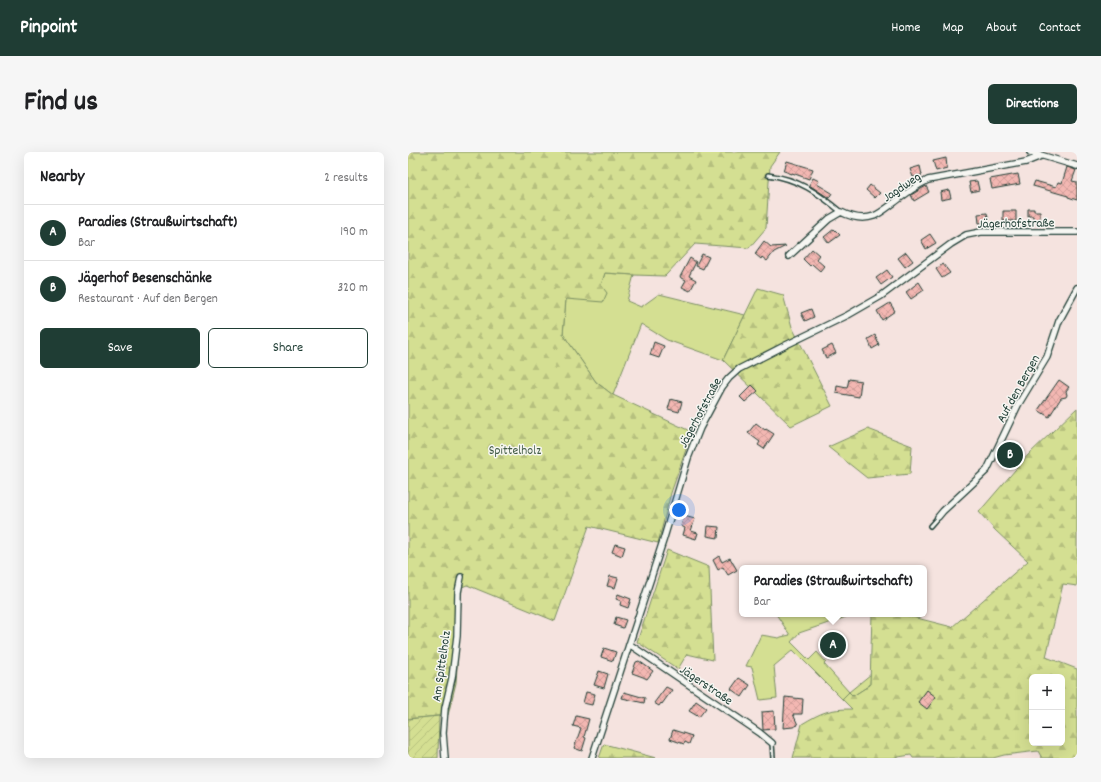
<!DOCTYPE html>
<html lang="en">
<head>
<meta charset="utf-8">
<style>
	:root { --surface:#fff; --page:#f6f6f6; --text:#202124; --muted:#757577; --line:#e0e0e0; --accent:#1f3d34 }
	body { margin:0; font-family:Dekko,sans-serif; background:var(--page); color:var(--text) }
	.controls { position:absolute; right:12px; bottom:12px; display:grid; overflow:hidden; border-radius:6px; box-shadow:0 4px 16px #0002 }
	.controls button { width:36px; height:36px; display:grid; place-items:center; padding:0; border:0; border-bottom:1px solid var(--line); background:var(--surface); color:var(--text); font:20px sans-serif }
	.you { position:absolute; left:271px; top:358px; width:14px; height:14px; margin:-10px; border:3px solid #fff; border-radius:50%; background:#1a73e8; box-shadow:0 0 0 6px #1a73e833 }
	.badge { display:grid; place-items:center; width:26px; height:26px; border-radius:50%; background:var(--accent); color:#fff; font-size:13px; font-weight:700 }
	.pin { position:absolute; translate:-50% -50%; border:2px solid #fff; box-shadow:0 1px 4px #0006 }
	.popup { position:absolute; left:331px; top:413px; width:188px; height:52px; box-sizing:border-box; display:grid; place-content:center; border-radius:6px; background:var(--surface); filter:drop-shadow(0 1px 3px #0005); font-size:13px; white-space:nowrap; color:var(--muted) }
	.popup b { font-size:15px; color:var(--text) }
	.popup::after { content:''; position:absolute; left:50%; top:100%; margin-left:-8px; border:8px solid transparent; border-top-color:var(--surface) }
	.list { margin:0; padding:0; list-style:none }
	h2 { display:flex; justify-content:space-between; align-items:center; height:52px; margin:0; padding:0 16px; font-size:17px }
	h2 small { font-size:13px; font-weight:400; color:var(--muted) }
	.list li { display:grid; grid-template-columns:26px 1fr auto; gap:12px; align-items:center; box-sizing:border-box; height:56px; padding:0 16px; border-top:1px solid var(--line) }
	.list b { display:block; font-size:15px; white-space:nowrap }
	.list p { margin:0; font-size:13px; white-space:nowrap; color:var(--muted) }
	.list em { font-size:13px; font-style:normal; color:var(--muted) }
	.actions { display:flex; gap:8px; padding:12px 16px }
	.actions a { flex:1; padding:9px 0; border:1px solid var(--accent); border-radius:6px; text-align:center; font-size:14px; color:var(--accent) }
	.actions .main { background:var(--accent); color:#fff }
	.map { position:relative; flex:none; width:669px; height:606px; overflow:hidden; border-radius:6px }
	header { display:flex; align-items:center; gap:24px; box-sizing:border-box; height:56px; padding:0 20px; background:var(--accent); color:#fff }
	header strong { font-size:19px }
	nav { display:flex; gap:22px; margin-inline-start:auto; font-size:14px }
	.intro { display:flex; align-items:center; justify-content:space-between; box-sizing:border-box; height:96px; padding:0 24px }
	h1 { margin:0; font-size:28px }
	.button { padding:10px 18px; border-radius:6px; background:var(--accent); color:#fff; font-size:14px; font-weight:700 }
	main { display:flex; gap:24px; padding:0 24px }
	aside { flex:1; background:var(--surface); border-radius:6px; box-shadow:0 4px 16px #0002 }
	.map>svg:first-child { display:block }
	.grass { fill:#d4df92; stroke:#7a8e63 }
	.forest { fill:url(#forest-firs); stroke:#7a8e63; fill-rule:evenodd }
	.garden { fill:url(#garden-furrows); stroke:#7a8e63 }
	.building { fill:url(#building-cross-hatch); stroke:#1f3d34 }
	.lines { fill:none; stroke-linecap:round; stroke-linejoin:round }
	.lane-casing { stroke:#1f3d34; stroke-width:6 }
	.street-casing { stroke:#1f3d34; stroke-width:8 }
	.lane { stroke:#f6f6f2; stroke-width:3 }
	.street { stroke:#f6f6f2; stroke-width:5.5 }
	.labels { text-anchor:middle; stroke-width:3; stroke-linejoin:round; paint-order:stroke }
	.street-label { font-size:13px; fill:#1f3d34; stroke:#f6f6f2 }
	.park-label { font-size:13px; fill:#435d47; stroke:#f6f6f2 }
</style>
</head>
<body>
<header>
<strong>Pinpoint</strong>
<nav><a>Home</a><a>Map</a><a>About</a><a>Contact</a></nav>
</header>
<div class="intro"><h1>Find us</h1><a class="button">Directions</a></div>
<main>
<aside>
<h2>Nearby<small>2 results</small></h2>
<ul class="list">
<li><span class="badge">A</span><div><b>Paradies (Straußwirtschaft)</b><p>Bar</p></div><em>190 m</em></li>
<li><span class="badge">B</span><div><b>Jägerhof Besenschänke</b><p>Restaurant · Auf den Bergen</p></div><em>320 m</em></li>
</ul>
<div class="actions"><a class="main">Save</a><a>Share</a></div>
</aside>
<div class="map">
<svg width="669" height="606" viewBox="0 0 669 606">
	<defs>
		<pattern id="forest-firs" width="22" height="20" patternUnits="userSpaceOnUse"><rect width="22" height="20" fill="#d4df92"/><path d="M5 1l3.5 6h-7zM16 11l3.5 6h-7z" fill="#b6c07e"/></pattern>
		<pattern id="garden-furrows" width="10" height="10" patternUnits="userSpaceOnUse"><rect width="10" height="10" fill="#d4df92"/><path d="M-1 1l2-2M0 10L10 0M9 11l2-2" fill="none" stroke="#b6c07e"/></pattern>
		<pattern id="building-cross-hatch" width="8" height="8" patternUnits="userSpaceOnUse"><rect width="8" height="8" fill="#f3b7b2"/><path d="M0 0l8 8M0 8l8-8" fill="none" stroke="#d09e9a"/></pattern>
	</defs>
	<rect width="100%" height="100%" fill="#f5e3df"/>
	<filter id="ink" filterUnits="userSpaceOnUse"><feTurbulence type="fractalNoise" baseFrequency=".025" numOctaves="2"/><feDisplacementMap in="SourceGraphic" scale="8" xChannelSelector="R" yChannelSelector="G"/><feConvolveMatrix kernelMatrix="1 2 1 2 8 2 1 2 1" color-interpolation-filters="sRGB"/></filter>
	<g filter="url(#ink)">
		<path class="grass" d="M197 121 226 123 219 149 233 155 251 142 337 163 315 208 259 188 233 172 205 243 188 230 155 182 158 147 193 133Z
			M368 462H419L438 465 391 481 383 490 401 508 409 500 418 510 416 512 441 540 463 522 462 533 445 544 441 540 434 547 385 498 366 514 369 546 352 548 344 515 338 514 353 483 371 486 373 485 382 483Z"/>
		<path class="forest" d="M0 0H372L362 14 358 76 341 96 287 92 257 124 226 123 197 121 193 133 199 141 195 150 158 147 155 182 188 230 205 243 284 280 263 341 250 391 181 374 147 469 59 433 54 435 48 531 40 563 0 567Z
			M350 136 375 143 384 175 424 254 383 274 315 208Z
			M669 256V434L655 432 638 505 669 517V606H634L630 599 596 603 585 606H505L503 603 484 606H385L394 572C414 560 421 557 444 557L434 547 441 540 445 544 462 533 464 462H493L544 475 620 409 587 378 571 360 620 303ZM624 525H654V591H624Z
			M460 277 504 294 502 322 459 326 420 295Z
			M259 398 301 415 305 508 279 502 270 517 229 490Z
			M196 592 248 606H191Z"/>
		<path class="garden" d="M31 564 30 606H0V567Z"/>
		<path class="building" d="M538 6 539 16 528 19 525 9Z
			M379 9 405 17 401 27 384 21V22L376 19Z
			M512 14 514 23 505 25 502 17Z
			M659 15 668 18 664 29 669 30V48L660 45V44L625 34 627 29 648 35 650 30 654 31Z
			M610 22 612 32 584 37 582 27Z
			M405 26 411 29 409 32 424 41 421 46 401 33Z
			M569 29 571 38 563 40 561 30Z
			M462 33 472 41 467 46 458 38Z
			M518 34 521 40 506 49 503 43Z
			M541 38 543 46 533 48 532 40Z
			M620 57H626V59H632V69H625V64H620Z
			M595 59H608V69H595Z
			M579 61 581 70 571 71 570 62Z
			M426 77 432 83 421 91 416 85Z
			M522 82 528 91 518 97 513 88Z
			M356 89 363 95 378 94 366 100 359 109 354 105 353 107 347 102 349 101 348 100Z
			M404 97 411 103 408 107 416 114 412 119 404 112 402 114 395 107Z
			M498 100 505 109 497 115 490 106Z
			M294 102 301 105 295 117 288 114Z
			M282 106 288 110 281 124 288 128 282 139 274 135 278 128 272 125Z
			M535 112 542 121 534 126 528 117Z
			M479 118 484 125 473 133 468 126Z
			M511 130 516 138 503 147 498 140Z
			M482 151 487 159 474 168 469 159Z
			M403 157 406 165 397 169 393 161Z
			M467 183 471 193 464 197 460 187Z
			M246 190 256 194 251 206 242 203Z
			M424 193 428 201 418 206 414 198Z
			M441 227 453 229 451 245 428 241 429 234 439 236Z
			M651 228 661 235 658 239 659 243 658 245 653 246 641 265 630 258Z
			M344 233 350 239 337 250 332 245Z
			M263 247 274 250 271 260 260 257Z
			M348 271 357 278 358 277 366 282 356 297 350 293 352 290 340 281Z
			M602 298 612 304 607 311 598 305Z
			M276 364 287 367 283 379 290 381 288 387 275 383 277 376 273 374Z
			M300 374 311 375 310 386 299 384Z
			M207 392 217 395 214 404 204 400Z
			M311 404 314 410 322 406 329 418 320 423 315 415 310 418 305 408Z
			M202 424 210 426 207 436 199 434Z
			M210 442 223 447 220 456 212 453 213 449 208 447Z
			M208 465 218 468 215 476 206 473Z
			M196 496 208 500 205 509 193 505Z
			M231 509 245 519 239 527 235 525 224 521 228 510Z
			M191 519 200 522 196 536 186 533Z
			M331 526 342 533 334 545 323 537Z
			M258 535 264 538 254 552 253 551 251 554 246 551Z
			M519 538 528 545 519 557 510 550Z
			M178 540 187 542 184 553 175 551Z
			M216 540 237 546 236 551 214 546Z
			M377 545 395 547 394 562H385L390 573 385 575 375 576Z
			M288 549 298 556 291 565 281 559Z
			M366 559 367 577 355 578 354 560Z
			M168 564 181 567 176 585 178 586 174 599 166 596 173 576 165 574Z
			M265 578 284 584 281 592 277 590 276 592 262 587Z"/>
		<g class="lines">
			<g class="lane-casing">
				<path id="lane" d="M360 23C391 27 410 41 433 60
					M522 374 530 365
					M364 591 365 606"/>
			</g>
			<g class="street-casing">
				<path id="street" d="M622 0 669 14
					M381 104 421 67 433 60C443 65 455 68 466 64 473 61 480 55 487 50 497 42 508 34 520 28L618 10 633 4
					M530 365 535 359 579 318 610 253 639 205 651 169 669 136
					M221 492 352 581 364 591
					M37 606 35 581 37 556 44 526 49 484 50 440 53 425
					M184 606 255 389 280 306 292 276 314 235 321 226 331 217 378 193 440 163 473 144 543 92 558 83 573 80H669"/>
			</g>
			<use href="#lane" class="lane"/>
			<use href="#street" class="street"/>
		</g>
	</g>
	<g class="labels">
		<g class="street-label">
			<text transform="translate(493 34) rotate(-34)" y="5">Jagdweg</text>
			<text transform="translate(608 70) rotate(-1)" y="5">Jägerhofstraße</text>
			<text transform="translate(609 236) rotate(-61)" y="5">Auf den Bergen</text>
			<text transform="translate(291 260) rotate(-62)" y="5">Jägerhofstraße</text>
			<text transform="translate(32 514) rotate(-82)" y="5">Am Spittelholz</text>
			<text transform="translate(299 532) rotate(34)" y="5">Jägerstraße</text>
		</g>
		<g class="park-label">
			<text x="107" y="302">Spittelholz</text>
		</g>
	</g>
</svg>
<div class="controls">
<button>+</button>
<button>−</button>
</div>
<div class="you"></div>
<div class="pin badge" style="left:425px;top:493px">A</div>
<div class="popup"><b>Paradies (Straußwirtschaft)</b>Bar</div>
<div class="pin badge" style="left:602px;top:303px">B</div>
</div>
</main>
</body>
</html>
